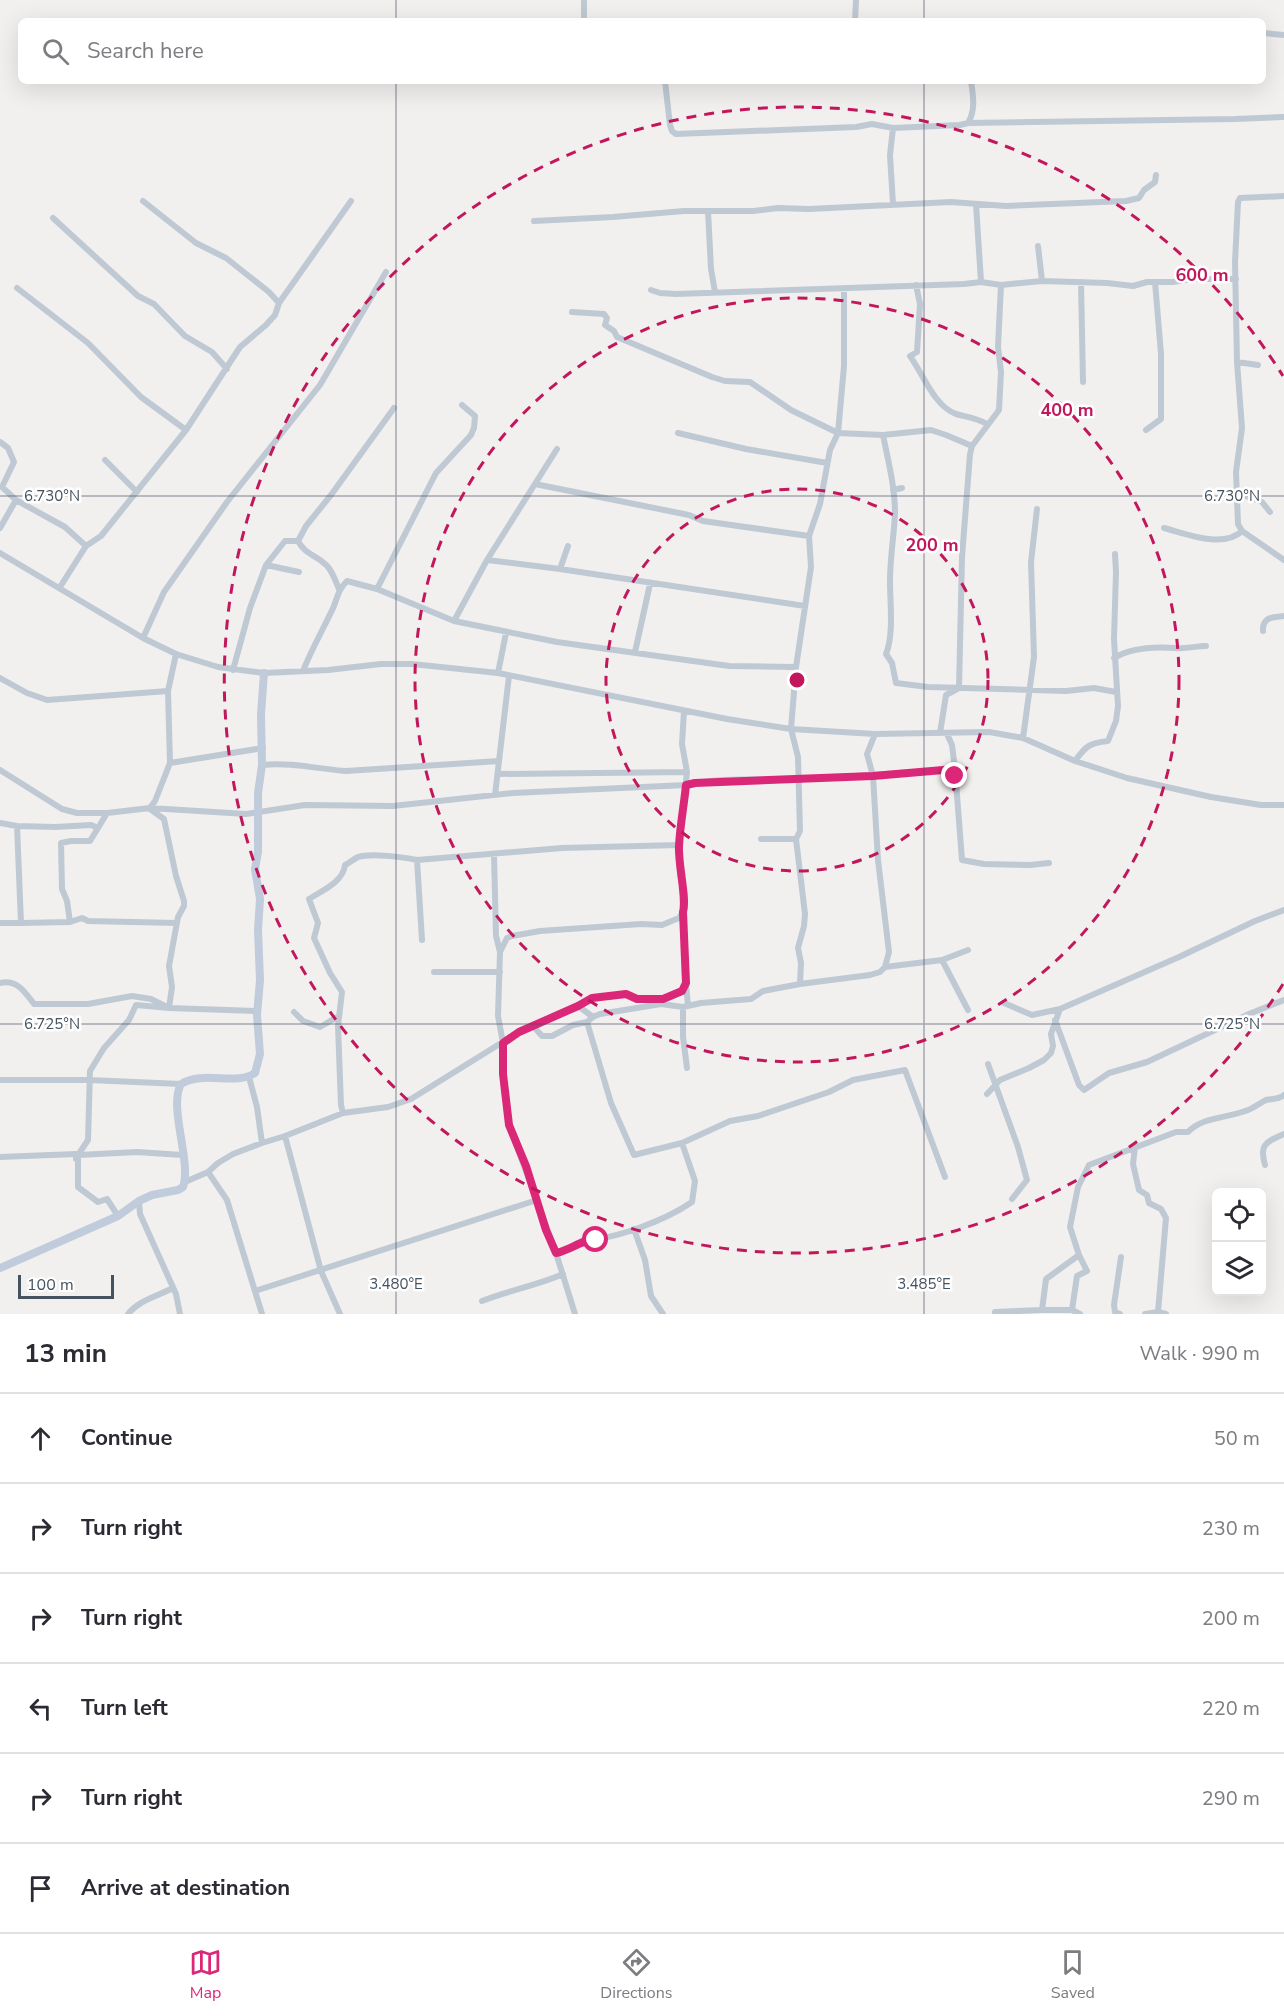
<!DOCTYPE html>
<html lang="en">
<head>
<meta charset="utf-8">
<style>
	:root { --surface:#fff; --page:#f2f2f3; --text:#2b2b33; --muted:#7c7c81; --line:#e1e1e2; --accent:#db2777 }
	body { margin:0; font-family:"Nunito Sans",sans-serif; background:var(--page); color:var(--text) }
	.controls { position:absolute; right:18px; bottom:18px; display:grid; overflow:hidden; border-radius:9px; box-shadow:0 6px 24px #0002 }
	.controls button { width:54px; height:54px; display:grid; place-items:center; padding:0; border:0; border-bottom:2px solid var(--line); background:var(--surface); color:var(--text); font:30px sans-serif }
	.scale { position:absolute; left:18px; bottom:15px; width:96px; box-sizing:border-box; padding-left:6px; border:3px solid #45525f; border-top:0; font-size:16px; line-height:21px; white-space:nowrap; color:#45525f; -webkit-text-stroke:4px #fff; paint-order:stroke }
	.stop { position:absolute; width:18px; height:18px; margin:-14px; border:4px solid #db2777; border-radius:50%; background:#fff }
	.stop.end { background:#db2777; border-color:#fff; box-shadow:0 2px 6px #0008 }
	.list { margin:0; padding:0; list-style:none }
	h2 { display:flex; justify-content:space-between; align-items:center; height:78px; margin:0; padding:0 24px; font-size:26px }
	h2 small { font-size:20px; font-weight:400; color:var(--muted) }
	.list li { display:grid; grid-template-columns:39px 1fr auto; gap:18px; align-items:center; box-sizing:border-box; height:90px; padding:0 24px; border-top:2px solid var(--line) }
	.list b { display:block; font-size:22px; white-space:nowrap }
	.list em { font-size:20px; font-style:normal; color:var(--muted) }
	.icon { flex:none; width:33px; height:33px; fill:none; stroke:currentColor; stroke-width:2; stroke-linecap:round; stroke-linejoin:round }
	.map { position:relative; flex:none; width:1284px; height:1314px; overflow:hidden }
	.search { position:absolute; background:var(--surface); box-shadow:0 6px 24px #0002; left:18px; right:18px; top:18px; height:66px; display:flex; align-items:center; gap:15px; box-sizing:border-box; padding:0 21px; border-radius:9px; color:var(--muted); font-size:22px }
	.sheet { height:618px; background:var(--surface) }
	nav { display:flex; justify-content:space-around; align-items:center; box-sizing:border-box; height:84px; border-top:2px solid var(--line); background:var(--surface); font-size:16px; color:var(--muted) }
	nav a { display:grid; justify-items:center; gap:3px }
	nav .on { color:var(--accent) }
	.map>svg:first-child { display:block }
	.lines { fill:none; stroke-linecap:round; stroke-linejoin:round }
	.street { stroke:#bec9d3; stroke-width:6 }
	.secondary { stroke:#c0ccdb; stroke-width:8 }
	.route { stroke:#db2777; stroke-width:8 }
	.ticks { fill:none; stroke:#45525f; stroke-width:1.5; stroke-opacity:0.45 }
	.ring { fill:none; stroke:#c2185b; stroke-width:3; stroke-dasharray:10 8 }
	.ticks-label { font-size:15px; text-anchor:middle; fill:#45525f; stroke:#fff; stroke-width:5; stroke-linejoin:round; paint-order:stroke }
	.centre { fill:#c2185b; stroke:#fff; stroke-width:3 }
	.ring-label { font-size:18px; text-anchor:middle; font-weight:bold; fill:#c2185b; stroke:#fff; stroke-width:5; stroke-linejoin:round; paint-order:stroke }
</style>
</head>
<body>
<div class="map">
<svg width="1284" height="1314" viewBox="0 0 1284 1314">
	<rect width="100%" height="100%" fill="#f2efef"/>
	<g class="lines">
		<path class="street" d="M584 0V21
			M855 21 856 0
			M1263 33 1284 35
			M665 81 670 125 672 131 676 134 856 127 872 124 893 128 960 125 968 123C976 110 973 95 971 81
			M968 123 1235 119 1284 117
			M893 128 890 155 893 204
			M1284 196 1240 198 1238 202 1235 262 1237 362 1242 428 1236 472 1238 524 1242 531 1284 560
			M143 201 196 243 226 258 269 292 279 303
			M976 204 981 282
			M708 211 711 269 715 292
			M53 218 138 296 154 304 185 336 212 352 227 369
			M534 221 613 217 684 211H753L778 208 809 209 951 202 1006 206 1126 201 1139 198 1144 190 1155 182 1156 175
			M1038 246 1042 281
			M1081 282 1083 382
			M916 285 920 304 917 352 910 356C923 374 934 406 956 414 967 417 977 418 987 424
			M17 288 88 343 141 397 186 430 240 347 266 325 275 315 279 303 351 201
			M651 290 660 293 676 294 964 284 981 282 1001 285 1042 281 1107 283 1133 286 1147 282H1173L1191 279H1236
			M572 312 604 314 607 318 605 325 614 331 617 337 712 377 725 381 750 382 791 410 838 433 883 435 931 430 946 435 972 446
			M1237 362 1258 365
			M1146 430 1161 419V354L1155 282
			M678 433 746 449 827 463
			M883 435C888 460 895 487 895 513 894 536 890 558 890 581 890 603 894 634 886 654L892 663 896 683 928 687 1066 691 1094 688 1116 692
			M0 442 8 448 14 462 2 487 16 500 0 528
			M557 449 487 560 454 621 557 642 729 666 796 667
			M105 460 137 492
			M535 484 689 515 703 521 809 536
			M893 490 902 488
			M1237 493 1262 502 1270 512
			M16 500 65 527 86 546
			M1164 528C1187 534 1223 549 1242 531
			M298 541 306 526 331 495 394 408
			M298 541C306 556 318 555 328 567 333 573 336 582 339 589
			M0 553 143 638 176 654 218 667 264 673 328 670 381 664H412L498 673 727 719 791 729 875 734 989 732 1023 738 1075 761 1127 778 1211 797 1261 805H1284
			M487 560 560 569 805 606
			M266 565 285 541H298
			M560 569 568 546
			M60 587 86 546 101 536 186 430
			M377 589 436 473 471 435 474 428 475 416 462 405
			M1263 631C1262 617 1273 617 1284 616
			M143 638 164 592 227 502 320 385 386 272
			M635 652 650 584
			M1114 658C1132 647 1156 647 1176 648 1186 649 1196 646 1206 646
			M233 670 250 608 266 565 299 572
			M303 671C312 648 324 628 334 606 338 595 339 589 347 581L377 589 454 621
			M498 673 506 633
			M0 678 27 693 47 700 168 691
			M940 733 946 695 959 688 962 557 970 454 972 446 999 410 1001 372 998 347 1001 285
			M875 734 867 754 873 776 878 860 889 952 885 967
			M947 734 952 745 955 769 962 860 984 864 1030 865 1049 863
			M1023 738 1034 657 1031 562 1037 509
			M1075 761C1086 746 1089 743 1108 741L1116 721 1118 706 1114 639 1116 572 1115 554
			M170 763 263 748
			M262 765C291 762 318 769 346 771L499 761
			M0 770 62 809 77 813H107L150 808 246 814 305 805 393 806 513 793 686 785C715 777 763 780 795 779 849 777 902 773 955 769
			M498 774 687 772
			M495 795 509 676
			M150 808 155 801 170 763 168 691 176 654
			M0 823 17 826
			M98 828 90 841H71L61 843 62 889 67 901 70 922 82 918 88 921 177 923
			M761 839H796
			M494 854 496 936 500 952 498 1016 503 1043V1074L509 1125 556 1253 575 1314
			M417 860 422 940
			M70 922 21 923 17 826 55 827 91 825 98 828 107 813
			M0 923H21
			M500 952 507 938 512 936 540 931 641 924 662 925 679 918 684 911 685 902 680 873 679 845 687 772 682 744 684 711
			M942 960 968 1010
			M434 972H500
			M0 983C17 979 25 992 34 1004H88L132 996 151 999 169 1008 257 1011
			M800 984 801 963 798 948 804 926 805 914 796 839 800 831 798 757 791 729 796 667 811 567 809 536 820 504 830 450 838 433 844 366V289
			M686 985 688 1005
			M1004 1003 1032 1015 1060 1009
			M578 1006 593 1017
			M683 1007V1037L687 1068
			M294 1012 303 1021 320 1027 339 1016
			M1055 1020 1079 1085 1084 1090 1109 1073 1147 1062 1249 1014 1284 1000
			M587 1022 611 1103 634 1155 682 1143 730 1121 758 1116 829 1092 853 1080 905 1070 945 1177
			M533 1026 542 1036H552L573 1025 587 1022 593 1017 600 1014 661 1004 683 1007 701 1003 751 999 763 991 800 984 870 975 880 972 885 967 942 960 968 950
			M988 1064 1018 1147 1027 1180 1012 1199
			M249 1077 257 1107 262 1143
			M0 1080H89L181 1084
			M987 1094 1000 1080 1029 1068 1044 1060 1051 1053 1053 1046 1051 1034 1060 1009 1179 957 1255 921 1284 910
			M343 1113 341 1105 338 1026 342 992 330 973 314 938 318 923 309 899C323 890 343 882 345 865 349 863 354 859 358 857 371 853 403 857 417 860L562 848 679 845
			M285 1136 321 1271 340 1314
			M1135 1147 1133 1164 1139 1190 1147 1195 1149 1203 1161 1209 1166 1218 1158 1312
			M78 1155 137 1152 182 1155
			M0 1157 76 1154V1159
			M1265 1165C1259 1144 1266 1142 1284 1134
			M208 1172 227 1200 262 1314
			M185 1182 208 1172 218 1163 233 1154 262 1143 285 1136 343 1113 388 1107 411 1099 519 1032 578 1006 592 998 626 994 637 999H663L682 991 686 983 683 912
			M78 1184V1187L98 1202 107 1199 118 1216
			M78 1187V1155L88 1140 90 1071 104 1048 129 1020 136 1005 169 1008 172 987 169 966 178 917 184 906V901L176 876 164 819 150 809
			M139 1201 140 1214 176 1294 180 1314
			M634 1229 645 1260 651 1296 663 1314
			M556 1253 577 1246 583 1240C614 1240 666 1220 692 1202L695 1181 682 1143
			M1079 1255 1070 1227 1078 1187 1089 1165 1176 1132H1188C1202 1117 1227 1118 1245 1111 1253 1109 1259 1103 1266 1100 1273 1098 1278 1100 1284 1095
			M255 1291 537 1200
			M482 1301C509 1290 536 1286 563 1274
			M1042 1310H1072
			M128 1314C138 1301 157 1296 173 1288
			M995 1314V1312L1042 1310 1046 1279 1079 1255 1087 1271 1077 1276 1072 1310 1080 1314
			M1120 1314 1115 1312 1114 1305 1121 1257
			M1145 1314 1158 1312 1166 1314"/>
		<path class="secondary" d="M0 1268 118 1216 139 1201 152 1195 178 1190 183 1187C192 1162 168 1107 181 1084 203 1070 236 1086 255 1073L260 1054 257 1015 260 980 258 930 260 899 255 869 258 852V793L262 765 261 714 264 673"/>
	</g>
	<g class="lines">
		<path class="route" d="M596 1240C580 1240 573 1249 556 1253L546 1230 526 1166 509 1125 503 1074V1043L519 1032 578 1006 592 998 626 994 637 999H663L682 991 686 983 683 912C687 898 678 865 679 846 680 826 684 805 686 785L695 783 873 776 955 769V776"/>
	</g>
	<path class="ticks" d="M396 0V21M924 0V21M396 81V1314M924 81V1314M0 496H1284M0 1024H1284"/>
	<g class="ring">
		<circle cx="797" cy="680" r="191"/>
		<circle cx="797" cy="680" r="382"/>
		<path d="M1283 984A573 573 0 1 1 1283 376"/>
	</g>
	<g class="ticks-label">
		<text x="52" y="501">6.730°N</text>
		<text x="1232" y="501">6.730°N</text>
		<text x="52" y="1029">6.725°N</text>
		<text x="1232" y="1029">6.725°N</text>
		<text x="396" y="1289">3.480°E</text>
		<text x="924" y="1289">3.485°E</text>
	</g>
	<circle cx="797" cy="680" r="9" class="centre"/>
	<g class="ring-label">
		<text x="1202" y="281">600 m</text>
		<text x="1067" y="416">400 m</text>
		<text x="932" y="551">200 m</text>
	</g>
</svg>
<div class="controls">
<button><svg class="icon" aria-label="locate" viewBox="0 0 24 24"><circle cx="12" cy="12" r="6"/><path d="M12 2v4M12 18v4M2 12h4M18 12h4"/></svg></button>
<button><svg class="icon" aria-label="layers" viewBox="0 0 24 24"><path d="M12 4l9 5-9 5-9-5zM3 14l9 5 9-5"/></svg></button>
</div>
<div class="scale">100 m</div>
<div class="stop" style="left:596px;top:1240px"></div>
<div class="stop end" style="left:955px;top:776px"></div>
<div class="search"><svg class="icon" aria-label="search" viewBox="0 0 24 24"><circle cx="10" cy="10" r="6"/><path d="M15 15l6 6"/></svg>Search here</div>
</div>
<section class="sheet">
<h2>13 min<small>Walk · 990 m</small></h2>
<ul class="list">
<li><svg class="icon" aria-label="ahead" viewBox="0 0 24 24"><path d="M12 20V5M6 11l6-6 6 6"/></svg><div><b>Continue</b></div><em>50 m</em></li>
<li><svg class="icon" aria-label="right" viewBox="0 0 24 24"><path d="M7 20v-9h11M14 6l5 5-5 5"/></svg><div><b>Turn right</b></div><em>230 m</em></li>
<li><svg class="icon" aria-label="right" viewBox="0 0 24 24"><path d="M7 20v-9h11M14 6l5 5-5 5"/></svg><div><b>Turn right</b></div><em>200 m</em></li>
<li><svg class="icon" aria-label="left" viewBox="0 0 24 24"><path d="M17 20v-9H6M10 6l-5 5 5 5"/></svg><div><b>Turn left</b></div><em>220 m</em></li>
<li><svg class="icon" aria-label="right" viewBox="0 0 24 24"><path d="M7 20v-9h11M14 6l5 5-5 5"/></svg><div><b>Turn right</b></div><em>290 m</em></li>
<li><svg class="icon" aria-label="arrive" viewBox="0 0 24 24"><path d="M6 21V4h12l-3 4 3 4H6"/></svg><div><b>Arrive at destination</b></div></li>
</ul>
</section>
<nav>
<a class="on"><svg class="icon" aria-label="map" viewBox="0 0 24 24"><path d="M3 6l6-2 6 2 6-2v14l-6 2-6-2-6 2zM9 4v14M15 6v14"/></svg>Map</a>
<a><svg class="icon" aria-label="directions" viewBox="0 0 24 24"><path d="M12 3l9 9-9 9-9-9zM9 14v-3h6M13 9l2 2-2 2"/></svg>Directions</a>
<a><svg class="icon" aria-label="saved" viewBox="0 0 24 24"><path d="M7 4h10v16l-5-4-5 4z"/></svg>Saved</a>
</nav>
</body>
</html>
